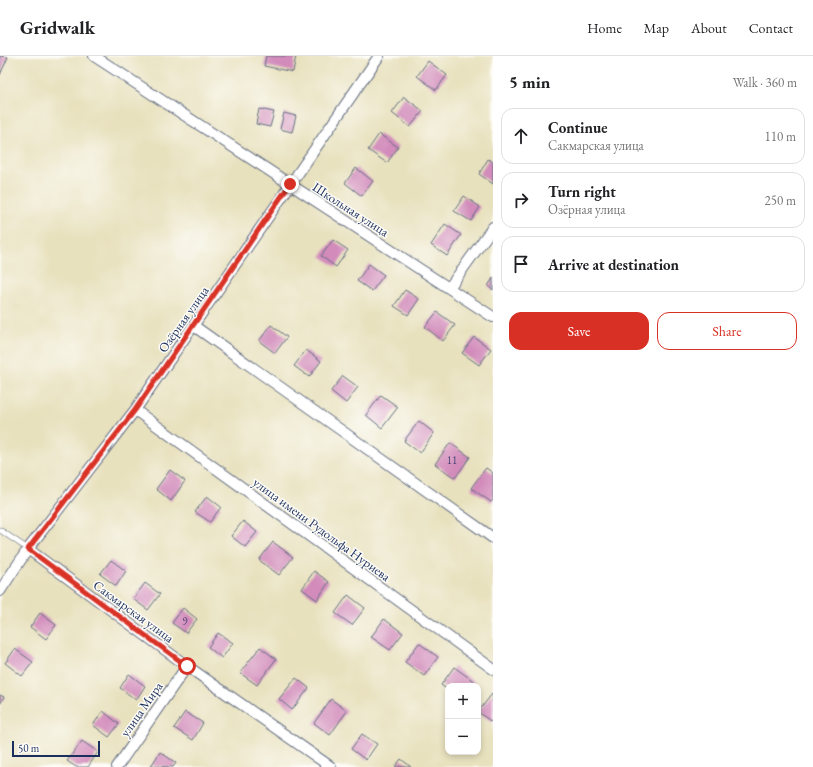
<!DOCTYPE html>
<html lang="en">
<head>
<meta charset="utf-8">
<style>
	:root { --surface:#fff; --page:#f6f6f6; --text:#202124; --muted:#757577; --line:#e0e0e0; --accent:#d93025 }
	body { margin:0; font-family:"EB Garamond",serif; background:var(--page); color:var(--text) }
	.controls { position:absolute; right:12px; bottom:12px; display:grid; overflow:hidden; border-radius:8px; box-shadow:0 2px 6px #0003 }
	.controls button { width:36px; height:36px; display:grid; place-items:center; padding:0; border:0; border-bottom:1px solid var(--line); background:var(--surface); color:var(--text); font:20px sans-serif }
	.scale { position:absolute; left:12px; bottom:10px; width:88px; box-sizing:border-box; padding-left:4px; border:2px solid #1b2f5e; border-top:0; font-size:11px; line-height:14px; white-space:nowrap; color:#1b2f5e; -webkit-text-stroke:3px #fdfcf7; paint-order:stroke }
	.stop { position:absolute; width:12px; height:12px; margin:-9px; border:3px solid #d93025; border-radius:50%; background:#fff }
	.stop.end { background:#d93025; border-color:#fff; box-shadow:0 1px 4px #0008 }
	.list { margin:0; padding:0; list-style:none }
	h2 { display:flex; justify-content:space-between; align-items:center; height:52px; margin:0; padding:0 16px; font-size:17px }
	h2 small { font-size:13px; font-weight:400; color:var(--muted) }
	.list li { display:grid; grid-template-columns:26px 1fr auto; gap:12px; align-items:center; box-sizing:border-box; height:56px; margin:0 8px 8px; padding:0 8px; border:1px solid var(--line); border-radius:12px }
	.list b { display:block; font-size:15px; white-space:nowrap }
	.list p { margin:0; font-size:13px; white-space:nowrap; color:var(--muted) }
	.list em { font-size:13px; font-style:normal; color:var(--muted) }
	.actions { display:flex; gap:8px; padding:12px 16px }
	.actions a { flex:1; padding:9px 0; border:1px solid var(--accent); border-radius:12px; text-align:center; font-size:14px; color:var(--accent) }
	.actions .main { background:var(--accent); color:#fff }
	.icon { flex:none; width:22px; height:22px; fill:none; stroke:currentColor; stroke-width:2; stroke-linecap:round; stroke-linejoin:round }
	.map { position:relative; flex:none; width:493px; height:711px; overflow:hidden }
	header { display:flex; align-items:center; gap:24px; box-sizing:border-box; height:56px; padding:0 20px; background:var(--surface); border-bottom:1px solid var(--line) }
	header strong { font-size:19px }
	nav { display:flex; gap:22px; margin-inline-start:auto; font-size:14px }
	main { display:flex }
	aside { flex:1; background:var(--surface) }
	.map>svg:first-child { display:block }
	.building { fill:#d28bbb }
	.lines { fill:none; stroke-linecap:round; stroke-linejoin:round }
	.service-casing { stroke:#636d80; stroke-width:6 }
	.minor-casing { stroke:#636d80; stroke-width:12 }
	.service { stroke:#fff; stroke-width:5 }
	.minor { stroke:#fff; stroke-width:10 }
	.route { stroke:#d93025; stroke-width:5 }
	.labels { text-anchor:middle; stroke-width:3; stroke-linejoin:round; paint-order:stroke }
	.number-label { font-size:11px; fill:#494675 }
	.street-label { font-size:13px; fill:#1b2f5e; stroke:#fdfcf7 }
</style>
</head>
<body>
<header>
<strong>Gridwalk</strong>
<nav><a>Home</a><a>Map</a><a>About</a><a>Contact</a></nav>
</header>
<main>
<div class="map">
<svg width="493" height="711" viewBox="0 0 493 711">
	<rect width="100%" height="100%" fill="#fdfcf7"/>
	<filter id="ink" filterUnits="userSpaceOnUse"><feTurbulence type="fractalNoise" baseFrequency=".025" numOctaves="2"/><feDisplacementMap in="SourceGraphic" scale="8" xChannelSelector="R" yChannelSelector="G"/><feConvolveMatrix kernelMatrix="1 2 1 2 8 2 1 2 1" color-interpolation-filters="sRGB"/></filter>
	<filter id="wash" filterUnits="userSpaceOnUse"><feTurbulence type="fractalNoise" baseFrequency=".012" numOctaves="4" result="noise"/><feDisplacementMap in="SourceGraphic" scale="16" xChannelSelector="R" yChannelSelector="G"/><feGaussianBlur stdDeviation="0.9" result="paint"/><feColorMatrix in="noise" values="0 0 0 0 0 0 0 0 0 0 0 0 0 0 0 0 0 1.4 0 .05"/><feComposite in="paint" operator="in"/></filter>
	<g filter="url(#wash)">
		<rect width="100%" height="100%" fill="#e8e1be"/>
		<g id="blocks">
			<path class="building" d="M0 0 8 1 0 19Z
				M266 0H296L293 16 264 10Z
				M428 5 447 19 436 34 417 20Z
				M404 41 423 55 410 71 392 57Z
				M259 53 274 56 270 71 256 68Z
				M284 57 296 60 292 76 280 73Z
				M379 78 398 91 387 107 368 94Z
				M488 103 493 106V128L479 118Z
				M356 112 373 125 362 140 345 127Z
				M464 140 480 151 471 165 454 155Z
				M445 168 461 179 447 200 431 189Z
				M333 184 348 194 336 211 321 200Z
				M369 208 384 219 372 235 357 225Z
				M493 222V234L488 230Z
				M405 234 419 243 408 259 394 250Z
				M437 256 455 269 443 285 425 271Z
				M271 269 287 281 275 297 259 285Z
				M474 281 491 293 479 309 462 297Z
				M306 294 321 305 309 321 294 310Z
				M343 320 358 331 346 347 331 335Z
				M381 339 398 351 382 372 366 359Z
				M419 365 434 377 420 397 404 385Z
				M450 387 470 401 455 422 435 408Z
				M486 412 493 417V444L491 446 471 432Z
				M170 414 185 425 171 445 156 433Z
				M207 440 221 451 210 466 195 456Z
				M243 465 257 476 245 491 231 480Z
				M273 486 293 501 279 519 259 504Z
				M111 504 126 515 116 530 100 518Z
				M314 515 329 526 317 544 302 533Z
				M145 527 160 538 148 554 133 543Z
				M348 539 365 552 352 569 335 557Z
				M183 552 197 563 186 577 172 567Z
				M40 557 56 569 46 583 30 571Z
				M384 563 403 577 390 594 371 581Z
				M218 577 233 587 222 602 208 591Z
				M419 587 438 601 424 620 405 606Z
				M260 591 276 603 257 629 240 617Z
				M15 593 33 606 22 620 5 607Z
				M454 611 475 626 473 630H448V634L441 629Z
				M129 618 145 630 136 644 120 632Z
				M296 622 309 632 292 654 279 643Z
				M492 638 493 639V667L478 656Z
				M0 639 4 641 0 648Z
				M331 643 347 655 330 679 314 667Z
				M103 655 119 668 109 681 93 669Z
				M185 656 203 667 193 684 174 672Z
				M362 678 377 688 366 704 351 693Z
				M82 685 98 696 88 711H76L67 705Z
				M160 696 176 707 173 711 151 710Z
				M401 703 411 711H395Z"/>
		</g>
	</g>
	<g filter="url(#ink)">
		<use href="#blocks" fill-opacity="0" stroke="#636d80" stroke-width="1"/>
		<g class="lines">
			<g class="service-casing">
				<path id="service" d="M0 474 28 493"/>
			</g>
			<g class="minor-casing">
				<path id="minor" d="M94 0 493 261
					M449 232 493 171
					M194 270 493 482
					M135 354 493 613
					M28 493 187 610 331 711
					M0 535 28 493 135 354 379 0
					M117 711 187 610"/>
			</g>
			<use href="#service" class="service"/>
			<use href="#minor" class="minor"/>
		</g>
	</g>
	<g class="lines" filter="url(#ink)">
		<path class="route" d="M187 610 28 493 135 354 290 128"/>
	</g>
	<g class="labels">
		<g class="number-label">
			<text x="452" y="408">11</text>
			<text x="185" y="569">9</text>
		</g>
		<g class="street-label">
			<text transform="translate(351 153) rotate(33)" y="5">Школьная улица</text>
			<text transform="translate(183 263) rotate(-55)" y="5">Озёрная улица</text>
			<text transform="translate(322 473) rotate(36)" y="5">улица имени Рудольфа Нуриева</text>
			<text transform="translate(134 555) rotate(36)" y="5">Сакмарская улица</text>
			<text transform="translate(141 653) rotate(-55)" y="5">улица Мира</text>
		</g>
	</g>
</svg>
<div class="controls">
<button>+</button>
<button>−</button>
</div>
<div class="scale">50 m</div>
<div class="stop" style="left:187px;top:610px"></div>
<div class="stop end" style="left:290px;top:128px"></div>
</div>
<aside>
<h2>5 min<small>Walk · 360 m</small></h2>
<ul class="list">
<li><svg class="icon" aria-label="ahead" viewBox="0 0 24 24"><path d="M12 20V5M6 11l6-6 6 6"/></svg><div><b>Continue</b><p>Сакмарская улица</p></div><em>110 m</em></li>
<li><svg class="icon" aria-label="right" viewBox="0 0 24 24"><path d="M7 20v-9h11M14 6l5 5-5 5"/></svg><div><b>Turn right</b><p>Озёрная улица</p></div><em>250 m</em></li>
<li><svg class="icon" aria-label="arrive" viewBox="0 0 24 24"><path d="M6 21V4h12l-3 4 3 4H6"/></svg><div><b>Arrive at destination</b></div></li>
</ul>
<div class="actions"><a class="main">Save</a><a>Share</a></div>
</aside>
</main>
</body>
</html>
